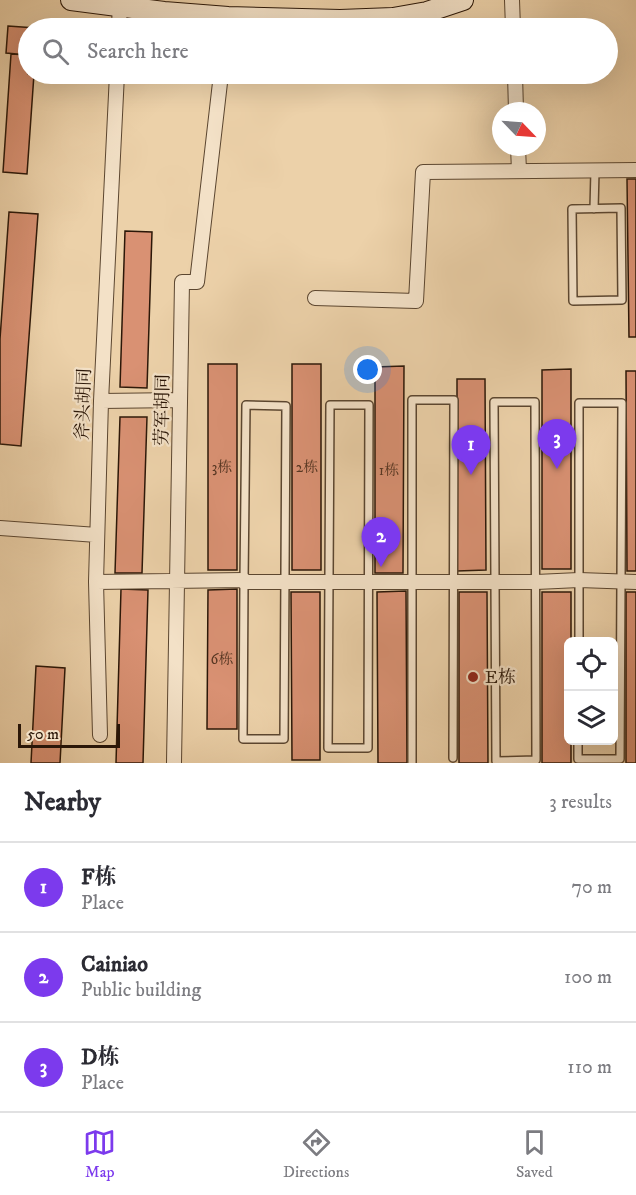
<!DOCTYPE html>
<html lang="en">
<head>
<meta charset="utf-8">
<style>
	:root { --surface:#fff; --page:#f7f7f7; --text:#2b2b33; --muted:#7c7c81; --line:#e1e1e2; --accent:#7c3aed }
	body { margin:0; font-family:"IM FELL DW Pica","Noto Serif SC",serif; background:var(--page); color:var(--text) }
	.controls { position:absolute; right:18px; bottom:18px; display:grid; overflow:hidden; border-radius:9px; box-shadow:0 6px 24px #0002 }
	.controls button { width:54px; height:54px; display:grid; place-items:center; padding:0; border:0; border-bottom:2px solid var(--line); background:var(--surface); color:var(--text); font:30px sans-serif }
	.compass { position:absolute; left:492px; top:102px; width:54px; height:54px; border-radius:50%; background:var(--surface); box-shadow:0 6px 24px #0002; rotate:115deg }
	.scale { position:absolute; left:18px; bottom:15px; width:102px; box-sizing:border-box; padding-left:6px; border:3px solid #2b1708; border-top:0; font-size:16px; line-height:21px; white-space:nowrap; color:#2b1708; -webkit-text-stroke:4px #f3e1c7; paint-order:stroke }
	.you { position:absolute; left:368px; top:370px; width:21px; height:21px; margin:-15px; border:4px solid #fff; border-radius:50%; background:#1a73e8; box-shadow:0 0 0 9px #1a73e833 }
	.badge { display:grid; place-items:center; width:39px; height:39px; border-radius:50%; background:var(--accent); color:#fff; font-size:20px; font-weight:700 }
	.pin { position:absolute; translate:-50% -50px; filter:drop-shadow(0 2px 3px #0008) }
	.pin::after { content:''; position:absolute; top:32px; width:21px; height:18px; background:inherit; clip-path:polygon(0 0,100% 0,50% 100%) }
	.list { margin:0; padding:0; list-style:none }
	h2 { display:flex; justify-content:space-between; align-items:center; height:78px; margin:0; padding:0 24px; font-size:26px }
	h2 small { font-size:20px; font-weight:400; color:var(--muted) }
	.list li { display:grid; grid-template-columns:39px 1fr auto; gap:18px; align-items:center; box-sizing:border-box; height:90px; padding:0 24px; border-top:2px solid var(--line) }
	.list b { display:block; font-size:22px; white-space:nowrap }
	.list p { margin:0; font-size:20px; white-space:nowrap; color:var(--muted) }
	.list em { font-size:20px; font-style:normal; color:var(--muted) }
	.icon { flex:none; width:33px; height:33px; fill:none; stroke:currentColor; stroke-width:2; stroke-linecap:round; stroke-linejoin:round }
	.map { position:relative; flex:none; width:636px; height:763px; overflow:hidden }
	.search { position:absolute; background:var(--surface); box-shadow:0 6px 24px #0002; left:18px; right:18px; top:18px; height:66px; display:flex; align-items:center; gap:15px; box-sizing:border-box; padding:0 21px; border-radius:33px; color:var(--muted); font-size:22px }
	.sheet { height:348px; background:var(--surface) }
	nav { display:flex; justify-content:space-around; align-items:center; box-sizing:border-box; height:84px; border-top:2px solid var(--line); background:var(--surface); font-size:16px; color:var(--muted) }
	nav a { display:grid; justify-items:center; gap:3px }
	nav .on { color:var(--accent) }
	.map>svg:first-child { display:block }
	.building { fill:#d99173; stroke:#2b1708; stroke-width:1.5 }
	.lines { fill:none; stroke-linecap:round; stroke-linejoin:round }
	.lane-casing { stroke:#5b4630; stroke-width:10 }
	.street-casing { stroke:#5b4630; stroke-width:16 }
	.secondary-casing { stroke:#2b1708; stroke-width:22 }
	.lane { stroke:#f3e1c7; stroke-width:7 }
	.street { stroke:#f3e1c7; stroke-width:14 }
	.secondary { stroke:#f3e1c7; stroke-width:20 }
	.poi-dot { fill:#8f2418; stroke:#f3e1c7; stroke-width:2 }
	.labels { text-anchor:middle; stroke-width:4.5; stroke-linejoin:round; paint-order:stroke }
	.number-label { font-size:15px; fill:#563623 }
	.street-label { font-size:18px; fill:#2b1708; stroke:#f3e1c7 }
	.poi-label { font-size:18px; fill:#2b1708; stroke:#f3e1c7; text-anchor:start }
</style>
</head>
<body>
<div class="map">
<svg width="636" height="763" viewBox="0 0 636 763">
	<rect width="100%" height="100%" fill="#ecd1a9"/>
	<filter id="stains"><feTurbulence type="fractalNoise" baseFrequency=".00333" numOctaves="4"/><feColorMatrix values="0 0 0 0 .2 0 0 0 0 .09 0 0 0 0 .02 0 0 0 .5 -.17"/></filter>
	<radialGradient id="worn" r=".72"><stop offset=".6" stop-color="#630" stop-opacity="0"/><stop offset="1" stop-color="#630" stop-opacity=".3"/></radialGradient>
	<path class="building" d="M8 26 36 28H28V55L6 53Z
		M11 54 28 55V74H34L27 174 3 172Z
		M627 179H636V337H629Z
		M9 212 38 214 21 446 0 444V339Z
		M125 231 152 232 147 388 120 387Z
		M208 364H237V570H208Z
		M292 364H321V570H292Z
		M404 366 403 573H375V367Z
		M571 369V569H542V370Z
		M626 371H636V571H627Z
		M457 379H485L486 570 457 571Z
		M120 417H147L142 573H115Z
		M121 589 148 590 143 763H116Z
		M237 589V729H207L208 590Z
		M406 591 407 763H378L377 592Z
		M291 592H320V760H292Z
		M459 592H487L488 763H459Z
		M542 592H571V642H568V740H571V763H542Z
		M626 592H636V763H626Z
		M36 666 65 668 60 763H31Z"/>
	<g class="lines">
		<g class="lane-casing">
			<path id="lane" d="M621 208 622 300 573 301 572 209Z
				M594 209 595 171
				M494 402H535L536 760 496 761Z
				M330 405H369L368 748H328Z
				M244 582 243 739H284L286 406 246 405 244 580
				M578 740V759H620L622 403H579V642
				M412 763V400H454L453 758"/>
		</g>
		<g class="street-casing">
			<path id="street" d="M512 0 513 28
				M119 28 120 0
				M515 74 516 111
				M518 147 519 171
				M315 298 416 301 423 172 636 170
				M101 401 180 400
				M0 528 97 535
				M96 582 244 580V582H536L579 580 636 582
				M100 735 96 582 101 401 117 74
				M174 763 182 282H197L221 74"/>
		</g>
		<g class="secondary-casing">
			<path id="secondary" d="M71 0 164 12 228 17 340 20 393 18 427 12 463 0"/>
		</g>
		<use href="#lane" class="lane"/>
		<use href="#street" class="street"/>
		<use href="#secondary" class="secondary"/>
	</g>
	<circle class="poi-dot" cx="473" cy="677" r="6"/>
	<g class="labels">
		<g class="number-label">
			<text x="222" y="472">3栋</text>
			<text x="307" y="472">2栋</text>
			<text x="389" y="475">1栋</text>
			<text x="222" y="664">6栋</text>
		</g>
		<g class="street-label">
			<text transform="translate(83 404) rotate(-88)" y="6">斧头胡同</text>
			<text transform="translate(162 410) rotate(-89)" y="6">劳军胡同</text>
		</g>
		<g class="poi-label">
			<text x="485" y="683">E栋</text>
		</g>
	</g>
	<rect width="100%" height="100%" filter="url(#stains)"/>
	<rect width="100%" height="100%" fill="url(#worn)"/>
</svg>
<div class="controls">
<button><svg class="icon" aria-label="locate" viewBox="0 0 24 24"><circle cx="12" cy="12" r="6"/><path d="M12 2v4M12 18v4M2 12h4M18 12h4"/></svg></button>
<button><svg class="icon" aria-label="layers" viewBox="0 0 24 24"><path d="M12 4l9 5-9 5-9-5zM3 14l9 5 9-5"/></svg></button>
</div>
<svg class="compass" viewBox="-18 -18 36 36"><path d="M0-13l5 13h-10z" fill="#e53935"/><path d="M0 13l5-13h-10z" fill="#7c7c81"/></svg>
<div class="scale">50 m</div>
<div class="you"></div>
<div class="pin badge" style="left:471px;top:475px">1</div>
<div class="pin badge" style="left:381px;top:567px">2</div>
<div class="pin badge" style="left:557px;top:469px">3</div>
<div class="search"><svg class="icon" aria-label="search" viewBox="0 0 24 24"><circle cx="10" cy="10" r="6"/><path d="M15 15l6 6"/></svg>Search here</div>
</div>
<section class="sheet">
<h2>Nearby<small>3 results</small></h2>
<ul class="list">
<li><span class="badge">1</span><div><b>F栋</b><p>Place</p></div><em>70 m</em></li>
<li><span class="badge">2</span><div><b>Cainiao</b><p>Public building</p></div><em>100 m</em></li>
<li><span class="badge">3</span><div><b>D栋</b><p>Place</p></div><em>110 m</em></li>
</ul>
</section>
<nav>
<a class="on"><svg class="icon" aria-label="map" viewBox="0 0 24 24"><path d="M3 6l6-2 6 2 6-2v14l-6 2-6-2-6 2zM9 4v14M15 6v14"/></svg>Map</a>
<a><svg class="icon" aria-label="directions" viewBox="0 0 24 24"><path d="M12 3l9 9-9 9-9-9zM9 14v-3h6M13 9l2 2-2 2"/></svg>Directions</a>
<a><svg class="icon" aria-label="saved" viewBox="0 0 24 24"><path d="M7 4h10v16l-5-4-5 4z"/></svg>Saved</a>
</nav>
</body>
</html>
